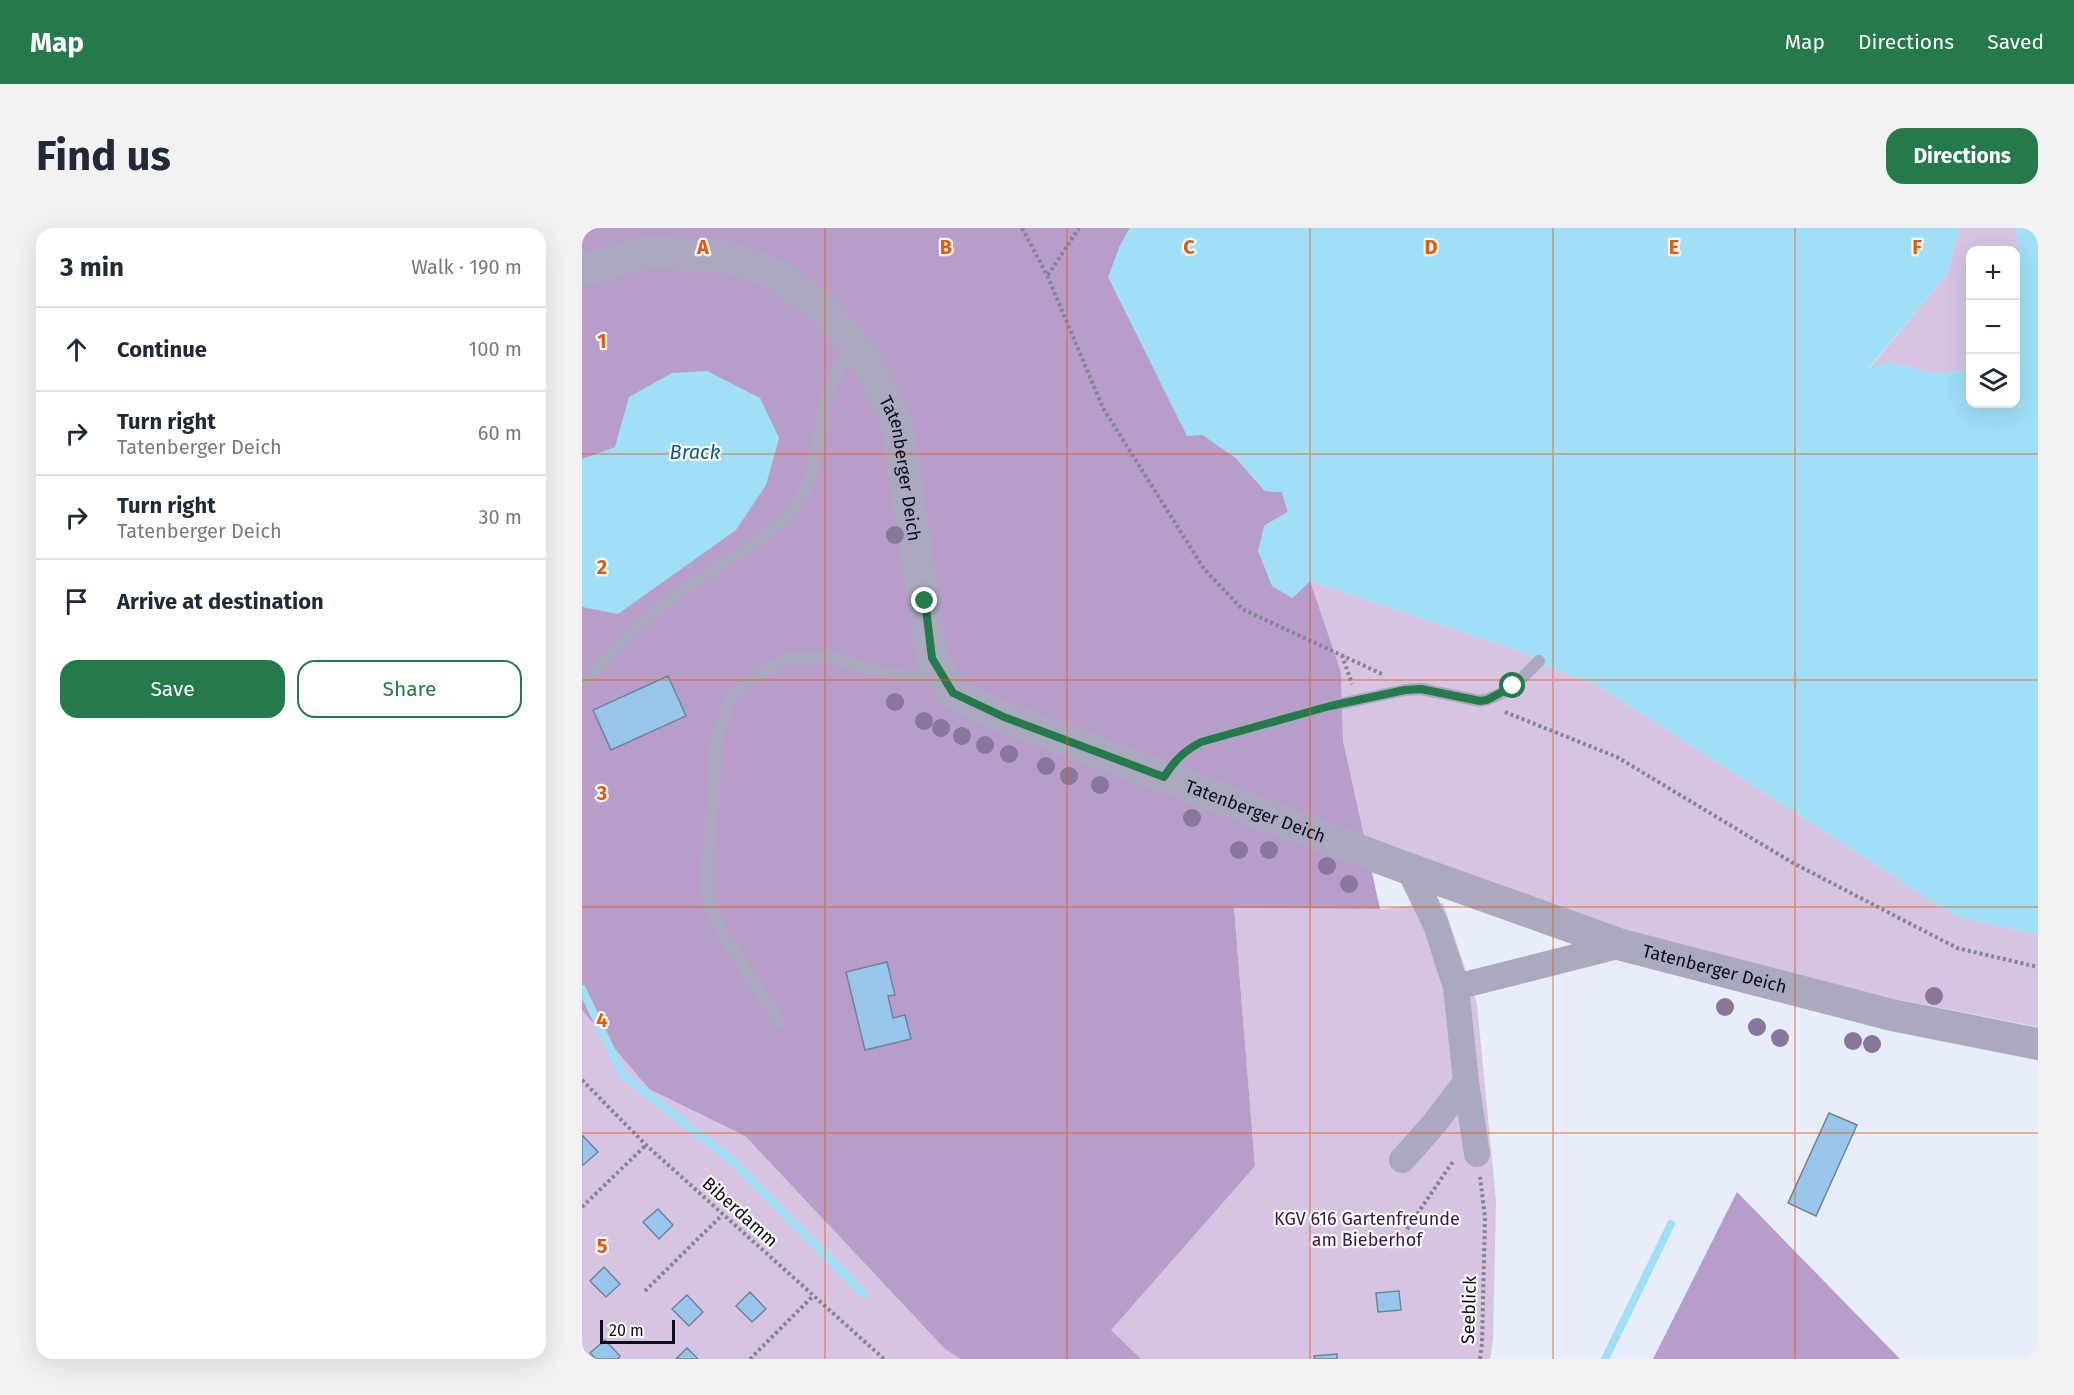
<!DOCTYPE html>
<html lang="en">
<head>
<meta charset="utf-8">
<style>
	:root { --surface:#fff; --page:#f2f2f3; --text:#1f2937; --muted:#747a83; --line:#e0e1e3; --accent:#257a4c }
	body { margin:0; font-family:"Fira Sans",sans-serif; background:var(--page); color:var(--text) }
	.controls { position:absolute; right:18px; top:18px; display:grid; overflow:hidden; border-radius:12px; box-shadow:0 6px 24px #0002 }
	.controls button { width:54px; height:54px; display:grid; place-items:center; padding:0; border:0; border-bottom:2px solid var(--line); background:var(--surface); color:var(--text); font:30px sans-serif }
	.scale { position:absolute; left:18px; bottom:15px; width:75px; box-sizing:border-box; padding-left:6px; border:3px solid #0b0f1a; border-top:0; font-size:16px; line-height:21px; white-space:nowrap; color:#0b0f1a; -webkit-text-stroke:4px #fafafa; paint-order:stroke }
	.stop { position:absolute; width:18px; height:18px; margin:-14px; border:4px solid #257a4c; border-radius:50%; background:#fff }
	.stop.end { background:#257a4c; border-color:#fff; box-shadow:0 2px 6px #0008 }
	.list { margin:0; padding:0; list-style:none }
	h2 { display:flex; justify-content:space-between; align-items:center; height:78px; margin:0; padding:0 24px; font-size:26px }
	h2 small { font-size:20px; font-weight:400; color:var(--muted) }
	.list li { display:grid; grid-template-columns:39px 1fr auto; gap:18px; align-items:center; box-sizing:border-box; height:84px; padding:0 24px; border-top:2px solid var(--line) }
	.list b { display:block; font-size:22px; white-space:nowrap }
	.list p { margin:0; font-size:20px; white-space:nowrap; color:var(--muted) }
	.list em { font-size:20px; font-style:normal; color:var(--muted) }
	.actions { display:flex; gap:12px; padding:18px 24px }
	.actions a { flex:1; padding:14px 0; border:2px solid var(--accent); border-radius:18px; text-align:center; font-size:21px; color:var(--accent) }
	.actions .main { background:var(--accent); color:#fff }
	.icon { flex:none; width:33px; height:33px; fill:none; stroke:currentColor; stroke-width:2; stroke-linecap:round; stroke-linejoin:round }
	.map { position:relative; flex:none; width:1456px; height:1131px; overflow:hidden; border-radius:18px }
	header { display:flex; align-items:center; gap:36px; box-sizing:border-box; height:84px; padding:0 30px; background:var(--accent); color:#fff }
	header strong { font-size:28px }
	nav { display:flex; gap:33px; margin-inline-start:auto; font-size:21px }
	.intro { display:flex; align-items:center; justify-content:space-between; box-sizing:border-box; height:144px; padding:0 36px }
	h1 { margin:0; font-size:42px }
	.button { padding:15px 27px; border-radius:18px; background:var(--accent); color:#fff; font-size:21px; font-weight:700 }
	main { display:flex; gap:36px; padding:0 36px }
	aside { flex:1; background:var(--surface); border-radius:18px; box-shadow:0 6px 24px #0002 }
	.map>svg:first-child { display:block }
	.green { fill:#d6c4e2 }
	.forest { fill:#b89dca }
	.water { fill:#a0dff6 }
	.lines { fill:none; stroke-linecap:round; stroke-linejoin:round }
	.stream { stroke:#a0dff6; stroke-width:8 }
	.building { fill:#9ac5eb; stroke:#6b859c; stroke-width:1.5 }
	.path { stroke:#818691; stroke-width:4; stroke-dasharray:3 3; stroke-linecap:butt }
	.service { stroke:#aba9c0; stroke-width:12 }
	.minor { stroke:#aba9c0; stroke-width:26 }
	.tertiary { stroke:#aba9c0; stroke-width:32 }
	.tree { fill:#88779b }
	.route { stroke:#257a4c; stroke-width:8 }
	.grid { fill:none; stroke:#e8590c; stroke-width:1.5; stroke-opacity:0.55 }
	.labels { text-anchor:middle; stroke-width:4.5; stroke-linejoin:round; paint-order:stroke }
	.street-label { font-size:18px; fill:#0b0f1a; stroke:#fafafa }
	.park-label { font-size:18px; fill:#3a174e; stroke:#fafafa }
	.water-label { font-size:20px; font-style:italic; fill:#0e6178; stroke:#fafafa }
	.grid-label { font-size:20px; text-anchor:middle; font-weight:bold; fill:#e8590c; stroke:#fafafa; stroke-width:4.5; stroke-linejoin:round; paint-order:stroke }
</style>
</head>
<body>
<header>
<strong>Map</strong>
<nav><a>Map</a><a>Directions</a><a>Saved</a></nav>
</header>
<div class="intro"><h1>Find us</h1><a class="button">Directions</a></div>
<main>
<aside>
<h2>3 min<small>Walk · 190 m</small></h2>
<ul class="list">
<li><svg class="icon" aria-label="ahead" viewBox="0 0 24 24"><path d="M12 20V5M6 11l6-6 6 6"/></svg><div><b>Continue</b></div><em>100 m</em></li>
<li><svg class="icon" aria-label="right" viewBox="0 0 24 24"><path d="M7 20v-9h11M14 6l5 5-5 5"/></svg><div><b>Turn right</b><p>Tatenberger Deich</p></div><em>60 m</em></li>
<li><svg class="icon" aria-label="right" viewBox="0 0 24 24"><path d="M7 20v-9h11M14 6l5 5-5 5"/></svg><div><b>Turn right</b><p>Tatenberger Deich</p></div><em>30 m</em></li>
<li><svg class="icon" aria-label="arrive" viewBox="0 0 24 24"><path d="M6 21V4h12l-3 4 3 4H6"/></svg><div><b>Arrive at destination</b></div></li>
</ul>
<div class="actions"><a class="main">Save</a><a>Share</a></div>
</aside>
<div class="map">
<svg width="1456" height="1131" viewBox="0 0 1456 1131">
	<rect width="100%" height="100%" fill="#e7edf9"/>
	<path class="green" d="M1378 0H1434L1436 21 1434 33V22H1388V134L1381 143 1348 145 1309 134 1287 141 1365 46Z
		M728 353 940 424 972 441 1014 456 1373 688 1456 707V799L1313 771 1099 720 781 612 761 513 759 444Z
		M861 675 895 776 914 973 911 1112 908 1131H494L673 938 652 680 798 681Z
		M0 782 67 861 163 908 363 1121 378 1131H0Z"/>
	<path class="forest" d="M0 0H548L537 20 621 207 654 230 683 263 700 264 706 284 682 298 710 370 728 353 759 444 761 513 798 681 652 680 673 938 529 1102 559 1131H378L363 1121 163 908 67 861 0 782Z
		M1155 964 1318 1131H1071Z"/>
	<path class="water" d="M548 0H1378L1365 46 1287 140 1309 134 1348 145 1381 143 1388 134V176H1434V33L1436 21 1434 0H1456V707L1373 688 1014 456 972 441 940 424 728 353 710 370 690 358 676 323 682 298 706 284 700 264 683 263 654 230 621 207 605 208 526 49 537 20Z
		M125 143 178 170 197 210 184 257 154 302 36 386 0 379V231L33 219 47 169 90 145Z"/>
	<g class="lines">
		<path class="stream" d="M0 761 41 847 148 931 282 1066
			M1023 1131 1089 996"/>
	</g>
	<path class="building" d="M86 448 104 488 29 522 11 482Z
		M305 734 313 767 306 768 311 790 323 787 329 811 283 822 264 744Z
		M1247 885 1275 897 1234 988 1206 975Z
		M0 907 16 924 1 937 0 936Z
		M76 981 91 997 77 1011 61 994Z
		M22 1039 38 1056 24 1069 8 1053Z
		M817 1063 819 1082 796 1084 794 1065Z
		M168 1064 184 1081 170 1094 154 1078Z
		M105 1067 121 1084 107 1098 90 1081Z
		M23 1112 38 1128 36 1131H14L8 1125Z
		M105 1120 116 1131H94Z
		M755 1126V1131H732V1128Z"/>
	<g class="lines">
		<path class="path" d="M440 0 465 47 521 180 622 341 660 381 802 447
			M466 47 497 0
			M760 427 770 456
			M923 484 1035 529 1211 635 1375 720 1456 739
			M0 852 64 917 302 1131
			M0 979 64 917
			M825 1001 872 932
			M63 1063 140 987
			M168 1131 231 1068
			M898 1131 900 1115 903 989 898 949"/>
		<path class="service" d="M5 453C15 442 24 429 35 418 61 392 92 368 123 347 157 324 195 307 218 271 236 243 236 207 243 175 247 154 258 135 269 118
			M583 548C593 532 602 523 619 514L748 478 823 462 839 461 898 473C922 469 941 450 957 433
			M198 795 141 706 126 675 125 635 132 563 134 513 148 470 171 450 207 429H247L302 445 359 451"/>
		<path class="minor" d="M874 759 1040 717
			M884 854 895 926
			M820 932 852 896 884 854 874 759 854 697 827 641"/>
		<path class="tertiary" id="s1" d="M0 42 68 24 150 30 197 48 243 83 284 132 315 195 350 430 371 465 422 489 827 641 1040 717 1310 787 1456 816"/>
	</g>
	<g class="tree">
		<circle cx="313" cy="307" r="9"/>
		<circle cx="313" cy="474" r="9"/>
		<circle cx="342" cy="493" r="9"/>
		<circle cx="359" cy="500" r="9"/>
		<circle cx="380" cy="508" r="9"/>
		<circle cx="403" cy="517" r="9"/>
		<circle cx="427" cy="526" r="9"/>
		<circle cx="464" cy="538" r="9"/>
		<circle cx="487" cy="548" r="9"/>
		<circle cx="518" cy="557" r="9"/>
		<circle cx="610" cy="590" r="9"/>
		<circle cx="657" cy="622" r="9"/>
		<circle cx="687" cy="622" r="9"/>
		<circle cx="745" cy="638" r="9"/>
		<circle cx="767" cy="656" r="9"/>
		<circle cx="1352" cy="768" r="9"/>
		<circle cx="1143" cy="779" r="9"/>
		<circle cx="1175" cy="799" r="9"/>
		<circle cx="1198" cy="810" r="9"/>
		<circle cx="1271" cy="813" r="9"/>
		<circle cx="1290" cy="816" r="9"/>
	</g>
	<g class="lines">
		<path class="route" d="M343 373 350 430 371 465 422 489 582 549C592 533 602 523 619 514L748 478 823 462 839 461 898 473 905 472 931 458"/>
	</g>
	<path class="grid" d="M243 0V1131M485 0V1131M728 0V1131M971 0V1131M1213 0V1131M0 226H1456M0 452H1456M0 679H1456M0 905H1456"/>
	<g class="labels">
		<g class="street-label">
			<text dy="6" stroke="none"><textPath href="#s1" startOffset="440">Tatenberger Deich</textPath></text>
			<text dy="6" stroke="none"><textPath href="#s1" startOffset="998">Tatenberger Deich</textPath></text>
			<text dy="6" stroke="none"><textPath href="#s1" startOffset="1484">Tatenberger Deich</textPath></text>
			<text transform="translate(158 984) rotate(42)" y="6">Biberdamm</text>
			<text transform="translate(887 1082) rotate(-88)" y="6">Seeblick</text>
		</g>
		<g class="park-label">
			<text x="785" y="997">KGV 616 Gartenfreunde<tspan x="785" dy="21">am Bieberhof</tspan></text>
		</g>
		<g class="water-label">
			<text x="113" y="231">Brack</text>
		</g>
	</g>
	<g class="grid-label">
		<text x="121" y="26">A</text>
		<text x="364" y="26">B</text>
		<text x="607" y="26">C</text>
		<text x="849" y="26">D</text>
		<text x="1092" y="26">E</text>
		<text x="1335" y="26">F</text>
		<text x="20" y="120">1</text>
		<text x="20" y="346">2</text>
		<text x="20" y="572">3</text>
		<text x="20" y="799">4</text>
		<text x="20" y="1025">5</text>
	</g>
</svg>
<div class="controls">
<button>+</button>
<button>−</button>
<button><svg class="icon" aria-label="layers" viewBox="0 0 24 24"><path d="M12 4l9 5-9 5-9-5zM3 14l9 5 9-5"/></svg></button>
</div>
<div class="scale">20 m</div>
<div class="stop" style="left:931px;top:458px"></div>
<div class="stop end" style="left:343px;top:373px"></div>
</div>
</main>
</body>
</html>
